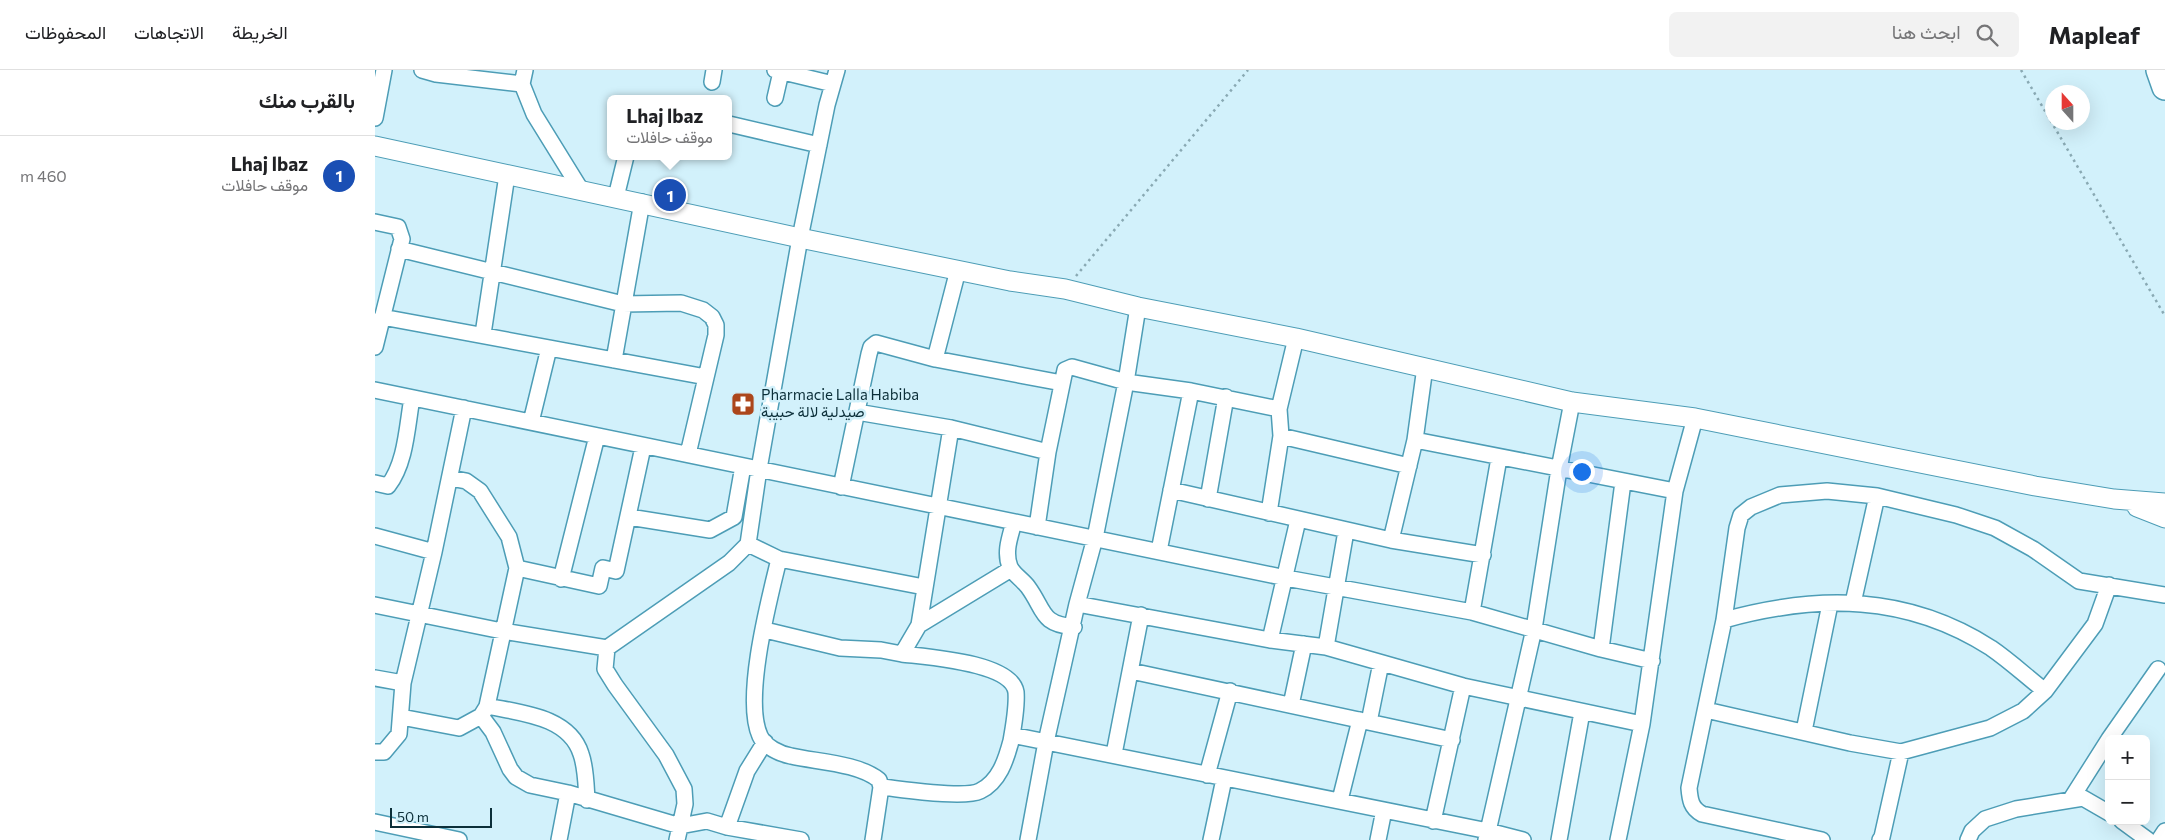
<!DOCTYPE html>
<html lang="ar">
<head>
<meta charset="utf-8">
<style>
	:root { --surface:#fff; --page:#f2f2f2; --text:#202124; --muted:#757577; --line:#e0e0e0; --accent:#d93025 }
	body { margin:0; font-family:Commissioner,Vazirmatn,sans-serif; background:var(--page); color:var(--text); direction:rtl }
	.controls { position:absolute; right:15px; bottom:15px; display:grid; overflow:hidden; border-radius:8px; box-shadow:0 5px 20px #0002 }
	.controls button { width:45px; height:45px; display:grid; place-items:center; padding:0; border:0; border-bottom:1px solid var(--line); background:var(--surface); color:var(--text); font:25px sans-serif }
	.compass { position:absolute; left:1670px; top:15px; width:45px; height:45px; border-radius:50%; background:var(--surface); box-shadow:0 5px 20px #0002; rotate:339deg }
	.scale { position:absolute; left:15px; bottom:12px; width:102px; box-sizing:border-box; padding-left:5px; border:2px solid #0c2f39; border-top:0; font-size:14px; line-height:18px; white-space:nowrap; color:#0c2f39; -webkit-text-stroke:4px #d2f1fb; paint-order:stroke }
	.you { position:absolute; left:1206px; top:401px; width:18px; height:18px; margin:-12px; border:4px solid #fff; border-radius:50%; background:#1a73e8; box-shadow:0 0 0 8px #1a73e833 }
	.badge { display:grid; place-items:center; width:32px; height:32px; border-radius:50%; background:var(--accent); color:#fff; font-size:16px; font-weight:700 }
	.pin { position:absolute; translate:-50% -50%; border:2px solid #fff; box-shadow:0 1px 5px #0006 }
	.popup { position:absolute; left:232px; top:25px; width:125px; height:65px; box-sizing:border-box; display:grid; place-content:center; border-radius:8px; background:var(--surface); filter:drop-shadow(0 1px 4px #0005); font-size:16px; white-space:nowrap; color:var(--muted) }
	.popup b { font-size:19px; color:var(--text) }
	.popup::after { content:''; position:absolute; left:50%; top:100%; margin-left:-10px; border:10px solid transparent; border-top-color:var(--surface) }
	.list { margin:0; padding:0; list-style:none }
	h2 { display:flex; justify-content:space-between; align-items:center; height:65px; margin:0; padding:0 20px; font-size:21px }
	h2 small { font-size:16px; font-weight:400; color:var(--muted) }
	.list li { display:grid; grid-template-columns:32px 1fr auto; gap:15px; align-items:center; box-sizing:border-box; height:80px; padding:0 20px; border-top:1px solid var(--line) }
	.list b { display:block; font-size:19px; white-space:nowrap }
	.list p { margin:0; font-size:16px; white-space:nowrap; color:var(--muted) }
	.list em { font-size:16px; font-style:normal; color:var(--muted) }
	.icon { flex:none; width:28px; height:28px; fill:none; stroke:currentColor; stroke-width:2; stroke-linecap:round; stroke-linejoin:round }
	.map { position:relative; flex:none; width:1790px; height:770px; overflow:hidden; direction:ltr }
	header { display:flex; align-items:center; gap:30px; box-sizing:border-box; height:70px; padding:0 25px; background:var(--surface); border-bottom:1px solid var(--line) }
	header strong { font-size:24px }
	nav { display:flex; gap:28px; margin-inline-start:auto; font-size:18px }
	.search { width:350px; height:45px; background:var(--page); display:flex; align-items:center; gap:12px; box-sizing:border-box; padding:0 18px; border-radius:8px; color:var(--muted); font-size:19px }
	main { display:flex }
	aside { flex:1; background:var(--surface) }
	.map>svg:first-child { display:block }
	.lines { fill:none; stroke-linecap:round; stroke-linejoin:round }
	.minor-casing { stroke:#4d9db6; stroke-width:18 }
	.tertiary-casing { stroke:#4d9db6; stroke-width:21 }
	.trunk-casing { stroke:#4d9db6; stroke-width:28 }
	.path { stroke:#89a9b3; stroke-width:2.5; stroke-dasharray:2.5 4; stroke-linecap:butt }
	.minor { stroke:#fff; stroke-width:15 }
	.tertiary { stroke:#fff; stroke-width:19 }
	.trunk { stroke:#fff; stroke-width:25 }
	.labels { text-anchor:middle; stroke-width:5; stroke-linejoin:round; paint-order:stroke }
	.poi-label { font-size:15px; fill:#0c2f39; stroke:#d2f1fb; text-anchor:start }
</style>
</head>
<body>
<header>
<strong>Mapleaf</strong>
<div class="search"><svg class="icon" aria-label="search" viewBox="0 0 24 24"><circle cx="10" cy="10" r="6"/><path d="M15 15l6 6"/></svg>ابحث هنا</div>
<nav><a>الخريطة</a><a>الاتجاهات</a><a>المحفوظات</a></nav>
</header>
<main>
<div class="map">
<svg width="1790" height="770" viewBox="0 0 1790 770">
	<rect width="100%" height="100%" fill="#d2f1fb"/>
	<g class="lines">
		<g class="minor-casing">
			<path id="minor" d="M47 0 61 4 147 14
				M150 0 147 14 159 44 206 120
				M400 0 458 14
				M337 12 339 0
				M400 28 406 2
				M0 48 9 0
				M354 54 444 75
				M241 127 251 86
				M0 152 23 157 27 169 0 277
				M24 179 248 234 306 233 328 240 337 247 341 255V265L313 384
				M7 247 331 307
				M108 264 132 105
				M560 289 583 200
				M239 290 267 132
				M0 320 911 508 1097 542 1226 579 1277 591
				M482 342 576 358 673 382
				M156 352 174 278
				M906 366 1034 396
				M1040 370 1300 421
				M75 408 91 411 105 421 134 467 142 498 112 636C145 643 194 646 206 684 211 698 211 715 212 730
				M0 413 13 416C31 393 32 356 37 328
				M466 417 494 284 496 277 501 273 560 289 687 313
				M796 420 1016 470 1108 485
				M833 429 851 327
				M894 443 906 366 904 339 921 268
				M254 447 335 460 359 447 368 396
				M639 452C635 467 629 482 635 497 639 505 648 510 653 517 670 540 665 554 699 557
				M662 457 673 382 690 300 697 297 751 312 816 321 904 339
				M0 466 59 482
				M1016 470 1040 370 1050 297
				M373 474 404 489 549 517
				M784 481 816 321
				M404 489C394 530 368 629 385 666 390 677 405 684 416 686 442 692 483 693 504 710L506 717 498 770
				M142 498 224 516 228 498 241 501 268 377
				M186 509 222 366
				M1478 533 1502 426
				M702 534 895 570 951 577 1088 616 1267 654
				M0 535 127 561 232 578
				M1097 542 1124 388
				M1349 550C1443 524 1532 524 1616 578 1635 591 1652 607 1670 621
				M544 555 636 499
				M390 560 465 578 506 580 527 584 544 555 576 358
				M895 570 923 450
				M951 577 971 461
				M1226 579 1248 412
				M756 601 1077 670
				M0 608 28 613
				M916 635 929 574
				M1331 640 1475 673 1526 682 1615 658 1648 641 1670 621 1720 554 1734 515
				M106 646 118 662 135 699 141 707 155 715 193 723 305 756 332 751 352 757 426 770
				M26 647 84 658 106 646 111 638
				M994 652 1006 593
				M1429 661 1455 534
				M637 665 1113 761 1148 770
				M1734 669 1783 599
				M0 682H9L24 664 28 613 59 482 89 338
				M739 684 766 545
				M832 705 855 621
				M506 717C526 719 589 729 605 721 624 712 631 690 636 671 638 660 642 634 641 622 636 592 551 587 527 584
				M1696 729 1734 669
				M965 730 985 650
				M1058 751 1088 616
				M1747 751 1773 770
				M0 752 84 770
				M352 757 372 701 390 672
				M184 770 193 723
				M302 770 310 734 309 719 291 685 240 615 230 599 232 578 354 493 373 474 384 399 425 168 452 35 462 0
				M653 770 671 672 702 534 720 468 751 312 763 237
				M836 770 849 709
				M1003 770 1009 740
				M1111 770 1159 559 1184 399 1197 332
				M1184 770 1207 642
				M1243 770 1267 654 1300 421 1320 348
				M1447 770 1327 744C1316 738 1315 730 1314 718L1349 550 1362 458 1366 445 1376 437 1405 425 1452 421 1502 426 1581 445 1620 458 1658 479 1704 511 1790 525
				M1505 770 1507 767 1526 682
				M1593 770 1597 761 1610 749 1641 739 1708 728 1734 743
				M1784 770 1790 761"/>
		</g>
		<g class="tertiary-casing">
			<path id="tertiary" d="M0 76 425 168 635 211 690 219 763 237 921 268 1197 332 1320 348 1660 416 1739 429 1790 433
				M1762 437 1790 448"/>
		</g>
		<g class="trunk-casing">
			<path id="trunk" d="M1784 0 1790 17"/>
		</g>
		<path class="path" d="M1646 0 1790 246
			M701 206 873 0"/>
		<use href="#minor" class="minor"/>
		<use href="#tertiary" class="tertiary"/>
		<use href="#trunk" class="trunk"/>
	</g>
	<defs>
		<g id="pharmacy-square" transform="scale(1.25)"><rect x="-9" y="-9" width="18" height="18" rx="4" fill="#ac461b" stroke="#d2f1fb"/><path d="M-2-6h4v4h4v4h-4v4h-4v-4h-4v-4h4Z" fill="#fff"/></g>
	</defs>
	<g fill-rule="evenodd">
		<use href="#pharmacy-square" x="368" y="334"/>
	</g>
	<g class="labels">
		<g class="poi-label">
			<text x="386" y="330">Pharmacie Lalla Habiba<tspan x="386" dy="17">صيدلية لالة حبيبة</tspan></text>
		</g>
	</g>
</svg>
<div class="controls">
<button>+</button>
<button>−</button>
</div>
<svg class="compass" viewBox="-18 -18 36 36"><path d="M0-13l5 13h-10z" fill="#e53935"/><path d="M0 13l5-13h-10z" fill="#757577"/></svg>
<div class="scale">50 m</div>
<div class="you"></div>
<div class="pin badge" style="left:295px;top:125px;background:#1a4fb4">1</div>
<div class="popup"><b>Lhaj lbaz</b>موقف حافلات</div>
</div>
<aside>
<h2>بالقرب منك<small></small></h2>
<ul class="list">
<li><span class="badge" style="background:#1a4fb4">1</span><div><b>Lhaj lbaz</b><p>موقف حافلات</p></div><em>460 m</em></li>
</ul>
</aside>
</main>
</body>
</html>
